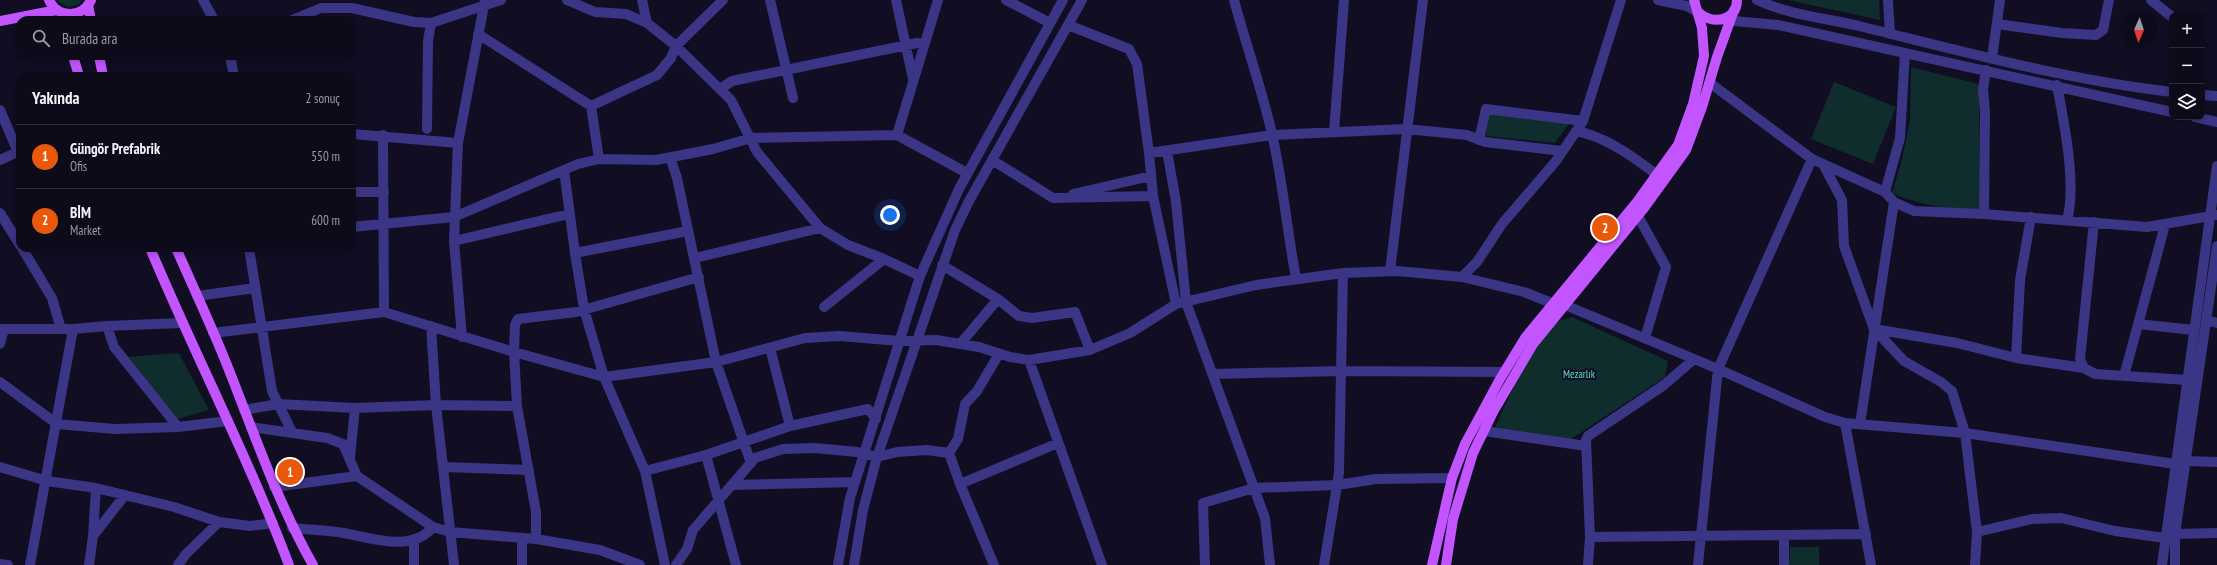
<!DOCTYPE html>
<html lang="tr">
<head>
<meta charset="utf-8">
<style>
	:root { --surface:#0d0a1a; --page:#1b1827; --text:#f1f3f6; --muted:#9a9aa2; --line:#2d2b39; --accent:#ea580c }
	body { margin:0; font-family:"PT Sans Narrow",sans-serif; background:var(--page); color:var(--text) }
	.controls { position:absolute; right:12px; top:12px; display:grid; overflow:hidden; border-radius:8px; box-shadow:0 2px 6px #0003 }
	.controls button { width:36px; height:36px; display:grid; place-items:center; padding:0; border:0; border-bottom:1px solid var(--line); background:var(--surface); color:var(--text); font:20px sans-serif }
	.compass { position:absolute; left:2121px; top:12px; width:36px; height:36px; border-radius:50%; background:var(--surface); box-shadow:0 2px 6px #0003; rotate:183deg }
	.you { position:absolute; left:890px; top:215px; width:14px; height:14px; margin:-10px; border:3px solid #fff; border-radius:50%; background:#1a73e8; box-shadow:0 0 0 6px #1a73e833 }
	.badge { display:grid; place-items:center; width:26px; height:26px; border-radius:50%; background:var(--accent); color:#fff; font-size:13px; font-weight:700 }
	.pin { position:absolute; translate:-50% -50%; border:2px solid #fff; box-shadow:0 1px 4px #0006 }
	.list { margin:0; padding:0; list-style:none }
	h2 { display:flex; justify-content:space-between; align-items:center; height:52px; margin:0; padding:0 16px; font-size:17px }
	h2 small { font-size:13px; font-weight:400; color:var(--muted) }
	.list li { display:grid; grid-template-columns:26px 1fr auto; gap:12px; align-items:center; box-sizing:border-box; height:64px; padding:0 16px; border-top:1px solid var(--line) }
	.list b { display:block; font-size:15px; white-space:nowrap }
	.list p { margin:0; font-size:13px; white-space:nowrap; color:var(--muted) }
	.list em { font-size:13px; font-style:normal; color:var(--muted) }
	.icon { flex:none; width:22px; height:22px; fill:none; stroke:currentColor; stroke-width:2; stroke-linecap:round; stroke-linejoin:round }
	.map { position:relative; flex:none; width:2217px; height:565px; overflow:hidden }
	.search { position:absolute; background:var(--surface); box-shadow:0 2px 6px #0003; left:16px; top:16px; width:340px; height:44px; display:flex; align-items:center; gap:10px; box-sizing:border-box; padding:0 14px; border-radius:12px; color:var(--muted); font-size:15px }
	.panel { position:absolute; background:var(--surface); box-shadow:0 2px 6px #0003; left:16px; top:72px; width:340px; height:180px; border-radius:12px }
	.map>svg:first-child { display:block }
	.green { fill:#0f2d2d }
	.lines { fill:none; stroke-linecap:round; stroke-linejoin:round }
	.minor { stroke:#3a3584; stroke-width:10 }
	.major { stroke:#c255ff; stroke-width:10 }
	.labels { text-anchor:middle; stroke-width:4; stroke-linejoin:round; paint-order:stroke }
	.park-label { font-size:11px; fill:#55e5c3; stroke:#110d23 }
</style>
</head>
<body>
<div class="map">
<svg width="2217" height="565" viewBox="0 0 2217 565">
	<rect width="100%" height="100%" fill="#110d23"/>
	<path class="green" d="M56 0H82L78 5 68 7Z
		M1788 0H1879L1880 20Z
		M1911 67 1979 84 1980 209C1944 208 1925 207 1892 193L1901 163 1910 121Z
		M1834 82 1896 107 1873 164 1811 139Z
		M1489 111 1570 122 1555 143 1486 136Z
		M1572 317 1668 361 1665 377 1568 441 1494 430C1510 395 1529 348 1558 322 1562 319 1568 319 1572 317Z
		M179 353 209 410 177 419 128 357Z
		M1790 547H1819V565H1789Z"/>
	<g class="lines">
		<path class="minor" d="M203 0 214 20
			M567 0 595 12 626 14 647 23 676 46 731 100 757 152 820 228 848 245 884 259 920 276
			M642 0 647 23
			M770 0 793 98
			M896 0 913 79
			M1006 0 1050 23
			M1234 0C1246 45 1262 89 1272 134 1283 182 1287 231 1296 278
			M1658 0 1687 6 1698 12
			M1757 0C1789 15 1825 18 1859 26 1961 51 2067 80 2172 92
			M1888 0 1890 34
			M2151 0 2172 17
			M292 20 321 8H352L414 22 431 23 501 0
			M1723 20 1778 25 2172 112
			M1997 24 2062 33 2096 35 2103 30 2109 0
			M1068 25 1129 49 1137 64 1149 153 1272 135 1406 129 1467 135 1485 142 1562 151
			M478 34 591 106
			M230 56 234 76
			M1992 58 2000 0
			M1710 83 1812 159 1885 192 1894 202 1914 211 1984 214 2147 227 2217 215
			M2057 85C2064 123 2077 184 2067 220
			M720 89 732 81 917 43 924 44
			M2202 95 2217 96
			M0 110 18 152
			M2195 117 2217 122
			M427 129 428 41 431 23
			M1576 131C1605 136 1635 158 1657 175
			M1334 132 1344 0
			M352 134 458 143
			M897 135 938 0
			M1479 140 1486 109 1583 121
			M1167 151 1176 202 1186 302 1265 518 1270 565
			M1149 153 1153 196 1176 304
			M670 157 677 178 716 362 751 463
			M599 159 591 106 657 75 671 58 676 46 723 0
			M0 160 20 151
			M992 160 1053 198 1153 196
			M1824 166 1842 200 1844 246 1874 329 1904 361 1941 382 1952 391 1965 433 1977 532 1975 565
			M564 170 575 253 584 309 604 377 645 471 665 565
			M352 192H384
			M1885 192 1900 138 1905 53
			M1073 194 1151 176
			M0 213 20 245
			M1984 214 1985 112 1983 89 1986 70
			M1638 216 1666 267 1645 338
			M2094 222 2080 359 2084 368 2095 374 2187 380
			M352 227 454 217 578 164 599 159 656 160 713 149 751 138 897 135 967 173
			M454 241 569 214
			M22 248 52 298 61 329
			M249 248 272 391 292 432
			M575 253 688 231
			M695 258 820 228
			M942 265 998 299 1019 316 1032 318 1075 312 1090 350
			M1390 271 1423 0
			M1462 277 1477 262 1502 224 1556 161 1583 121 1621 0
			M197 296 255 288
			M1565 305 1718 369 1825 417 1845 423 1965 433 2175 464
			M824 307 884 259
			M384 312 514 352 604 377 716 362 805 338 839 336 900 341 936 340 979 347 1010 357 1029 360 1090 350 1130 333 1176 304 1256 285 1343 273 1397 271 1462 277 1524 292 1554 304
			M2206 320 2217 323
			M2138 324 2194 330
			M107 326 114 347 178 427
			M431 326 436 405 454 565
			M0 329H73L107 326 181 323
			M1874 329 1957 343 2016 358 2084 368
			M213 333 384 312 383 135
			M462 337 454 241 458 143 485 0
			M961 343 998 299
			M0 344 4 329
			M770 348 790 426
			M2016 358 2020 280 2031 217
			M1029 360 1102 565
			M1213 374 1341 371 1504 372
			M2124 376 2165 225
			M0 382 57 424 115 429 178 427 228 421
			M244 410 278 404 355 408 436 405 517 406
			M1845 423 1871 565
			M1860 424 1894 202
			M251 427 327 438 343 444 357 476 433 527 450 532 536 539 600 550 640 565
			M1484 431 1586 446
			M949 453 958 439 965 404 977 391 999 354
			M706 455 790 426 868 409 876 419
			M350 457 355 408
			M2186 461 2217 462
			M0 467 47 481 96 488 174 507 219 522 250 526 273 523
			M443 467 529 470
			M645 471 706 455 736 565
			M960 484 1058 443
			M732 485 855 482
			M274 487 357 476
			M292 528C309 530 327 530 344 533 371 538 412 553 433 527
			M1977 532 2032 519 2061 518 2115 531 2165 538
			M2175 534 2217 533
			M93 536 96 488
			M1590 537 1866 534
			M522 538V565
			M414 539V565
			M536 539V512L517 406 514 352 515 325 518 319 576 312 699 277
			M0 564 8 565
			M30 565 73 329
			M89 565 93 536 125 495
			M178 565 186 554 219 522
			M676 565 687 549 693 530 755 458 783 449 815 448 857 452 877 457 897 452 927 450 949 453 960 484 994 565
			M838 565 850 498 920 276 959 189 1063 0
			M854 565 863 510 877 457 955 230 969 201 1082 0
			M1205 565 1203 503 1254 488 1337 485 1376 479 1452 478
			M1324 565 1339 473 1343 273
			M1588 565 1590 537 1586 440 1588 436 1664 385 1694 359
			M1698 565 1718 369 1812 159
			M1784 565V535
			M2162 565 2217 166
			M2175 565V534L2217 246"/>
		<path class="major" d="M49 0C57 18 82 19 91 0
			M88 5 91 20
			M1698 12C1711 25 1737 22 1737 0
			M0 21 57 10
			M73 56 79 76
			M99 56 103 76
			M150 248C195 355 248 457 289 565
			M176 248C194 289 213 329 229 370 255 436 278 503 313 565
			M1432 565 1452 478 1465 444 1500 379 1525 338 1637 202 1678 145 1693 104 1704 56 1702 28 1694 0
			M1446 565 1453 519 1473 453 1493 412 1533 344 1644 208 1686 150 1702 107 1717 57 1734 10"/>
	</g>
	<g class="labels">
		<g class="park-label">
			<text x="1579" y="378">Mezarlık</text>
		</g>
	</g>
</svg>
<div class="controls">
<button>+</button>
<button>−</button>
<button><svg class="icon" aria-label="layers" viewBox="0 0 24 24"><path d="M12 4l9 5-9 5-9-5zM3 14l9 5 9-5"/></svg></button>
</div>
<svg class="compass" viewBox="-18 -18 36 36"><path d="M0-13l5 13h-10z" fill="#e53935"/><path d="M0 13l5-13h-10z" fill="#9a9aa2"/></svg>
<div class="you"></div>
<div class="pin badge" style="left:290px;top:472px">1</div>
<div class="pin badge" style="left:1605px;top:228px">2</div>
<div class="search"><svg class="icon" aria-label="search" viewBox="0 0 24 24"><circle cx="10" cy="10" r="6"/><path d="M15 15l6 6"/></svg>Burada ara</div>
<section class="panel">
<h2>Yakında<small>2 sonuç</small></h2>
<ul class="list">
<li><span class="badge">1</span><div><b>Güngör Prefabrik</b><p>Ofis</p></div><em>550 m</em></li>
<li><span class="badge">2</span><div><b>BİM</b><p>Market</p></div><em>600 m</em></li>
</ul>
</section>
</div>
</body>
</html>
